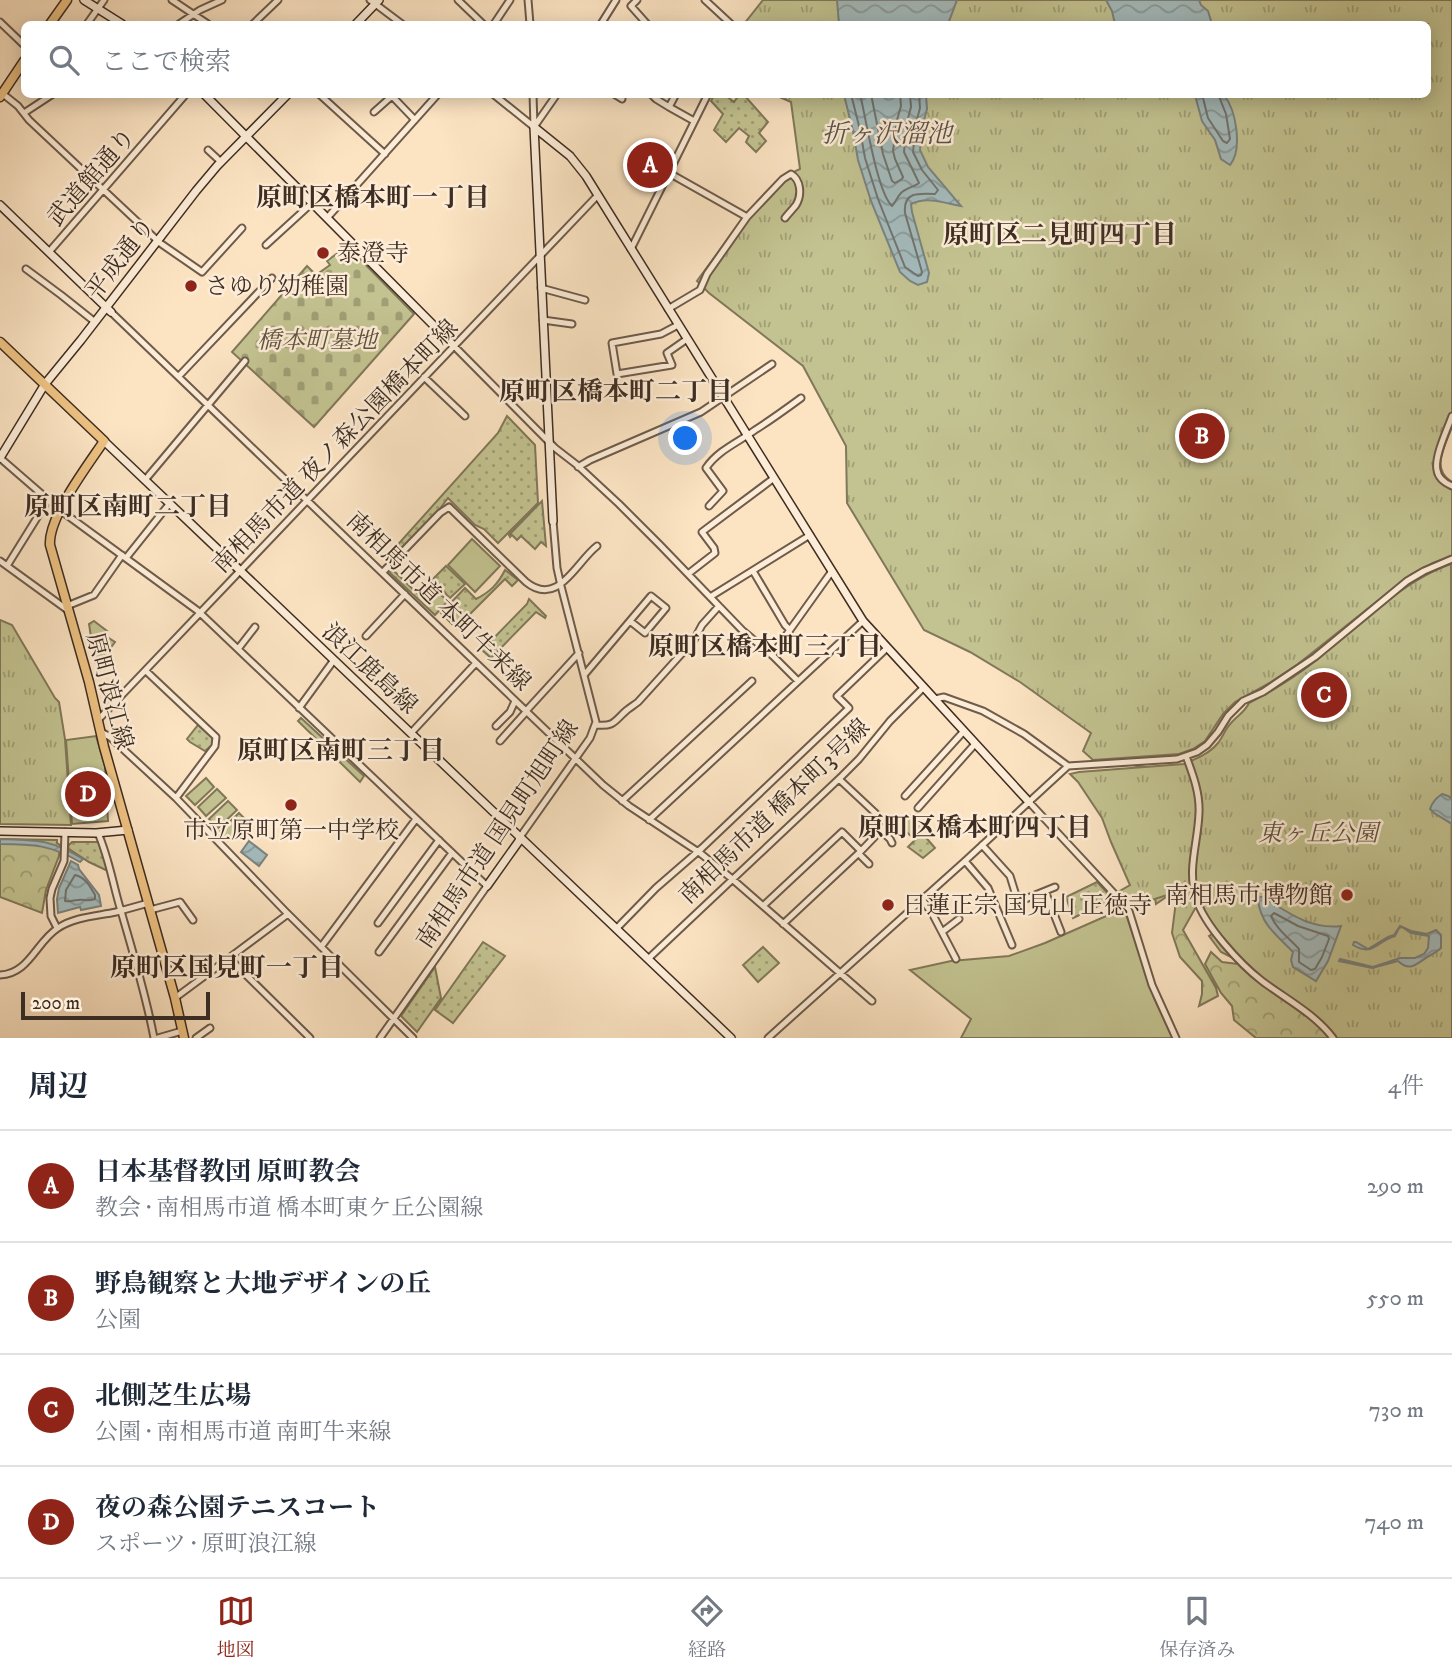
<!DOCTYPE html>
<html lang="ja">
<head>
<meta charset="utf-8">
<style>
	:root { --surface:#fff; --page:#f6f6f7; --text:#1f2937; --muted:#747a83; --line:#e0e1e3; --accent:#8f2418 }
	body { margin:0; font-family:"IM FELL DW Pica","Noto Serif JP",serif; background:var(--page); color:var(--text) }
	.scale { position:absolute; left:21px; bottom:18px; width:189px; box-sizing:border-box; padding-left:7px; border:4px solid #3e2d22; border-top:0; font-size:19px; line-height:24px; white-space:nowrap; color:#3e2d22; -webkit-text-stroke:5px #fdedd8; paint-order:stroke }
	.you { position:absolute; left:686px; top:439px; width:24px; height:24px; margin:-18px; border:5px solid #fff; border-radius:50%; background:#1a73e8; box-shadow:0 0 0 10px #1a73e833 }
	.badge { display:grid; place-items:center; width:46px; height:46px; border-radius:50%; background:var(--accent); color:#fff; font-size:23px; font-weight:700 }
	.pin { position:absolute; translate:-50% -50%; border:4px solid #fff; box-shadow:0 2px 7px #0006 }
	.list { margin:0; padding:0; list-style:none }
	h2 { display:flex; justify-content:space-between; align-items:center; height:91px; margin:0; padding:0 28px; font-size:30px }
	h2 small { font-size:23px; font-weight:400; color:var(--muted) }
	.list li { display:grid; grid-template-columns:46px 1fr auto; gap:21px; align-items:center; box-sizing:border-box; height:112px; padding:0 28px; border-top:2px solid var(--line) }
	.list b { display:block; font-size:26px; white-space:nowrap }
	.list p { margin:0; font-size:23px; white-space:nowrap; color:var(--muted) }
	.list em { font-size:23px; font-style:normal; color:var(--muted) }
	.icon { flex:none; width:38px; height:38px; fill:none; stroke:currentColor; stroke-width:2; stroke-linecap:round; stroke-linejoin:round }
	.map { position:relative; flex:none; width:1452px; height:1038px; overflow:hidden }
	.search { position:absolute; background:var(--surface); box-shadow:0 4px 18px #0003; left:21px; right:21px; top:21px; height:77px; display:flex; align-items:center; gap:18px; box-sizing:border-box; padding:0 24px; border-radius:10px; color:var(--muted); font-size:26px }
	.sheet { height:539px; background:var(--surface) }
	nav { display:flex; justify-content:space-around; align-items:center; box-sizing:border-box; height:98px; border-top:2px solid var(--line); background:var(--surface); font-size:19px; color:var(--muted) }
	nav a { display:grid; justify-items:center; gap:4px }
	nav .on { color:var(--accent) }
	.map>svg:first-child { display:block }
	.grass { fill:url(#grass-dots); stroke:#80785a; stroke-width:2 }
	.forest { fill:url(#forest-crowns); stroke:#80785a; stroke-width:2 }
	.cemetery { fill:url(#cemetery-stones); stroke:#80785a; stroke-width:2 }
	.park { fill:url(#park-tufts); stroke:#80785a; stroke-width:2 }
	.pitch { fill:#c3c391; stroke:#80785a; stroke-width:2 }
	.water { fill:url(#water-waves); stroke:#7b8380; stroke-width:2 }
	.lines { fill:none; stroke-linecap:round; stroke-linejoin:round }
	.shore { stroke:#717470; stroke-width:2 }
	.street-casing { stroke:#6e5b4a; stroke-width:9 }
	.secondary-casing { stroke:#3e2d22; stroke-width:10 }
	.primary-casing { stroke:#3e2d22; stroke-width:11 }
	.street { stroke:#fdedd8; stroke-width:5 }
	.secondary { stroke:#fdedd8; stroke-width:7 }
	.primary { stroke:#eec282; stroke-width:8 }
	.poi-dot { fill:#8f2418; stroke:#fdedd8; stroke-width:2.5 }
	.labels { text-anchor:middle; stroke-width:5; stroke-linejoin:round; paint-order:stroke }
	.street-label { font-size:24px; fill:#3e2d22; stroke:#fdedd8 }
	.poi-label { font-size:24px; fill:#3e2d22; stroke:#fdedd8; text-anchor:start }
	.park-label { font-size:24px; font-style:italic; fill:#5f523e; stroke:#fdedd8 }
	.water-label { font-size:26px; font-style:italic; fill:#585149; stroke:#fdedd8 }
	.neighbourhood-label { font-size:26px; font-weight:bold; fill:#3e2d22; stroke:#fdedd8 }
</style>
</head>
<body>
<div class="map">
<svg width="1452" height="1038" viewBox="0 0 1452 1038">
	<defs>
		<pattern id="grass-dots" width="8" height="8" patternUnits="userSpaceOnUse" patternTransform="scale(1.75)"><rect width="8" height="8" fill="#c3c391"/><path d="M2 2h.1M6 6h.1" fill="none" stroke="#a09f76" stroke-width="1.8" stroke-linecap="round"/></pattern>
		<pattern id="forest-crowns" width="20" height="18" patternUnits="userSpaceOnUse" patternTransform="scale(1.75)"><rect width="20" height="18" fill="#c3c391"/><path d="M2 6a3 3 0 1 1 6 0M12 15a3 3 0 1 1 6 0" fill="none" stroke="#a09f76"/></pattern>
		<pattern id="cemetery-stones" width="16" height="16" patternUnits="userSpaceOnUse" patternTransform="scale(1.75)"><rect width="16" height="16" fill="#c3c391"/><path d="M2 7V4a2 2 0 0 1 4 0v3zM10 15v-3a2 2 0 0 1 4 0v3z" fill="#a09f76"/></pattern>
		<pattern id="park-tufts" width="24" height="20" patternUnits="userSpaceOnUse" patternTransform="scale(1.75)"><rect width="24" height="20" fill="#c3c391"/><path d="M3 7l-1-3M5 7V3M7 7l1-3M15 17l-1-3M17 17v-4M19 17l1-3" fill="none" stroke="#a09f76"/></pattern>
		<pattern id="water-waves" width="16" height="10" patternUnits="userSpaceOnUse" patternTransform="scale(1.75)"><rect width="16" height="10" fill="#a4bcbe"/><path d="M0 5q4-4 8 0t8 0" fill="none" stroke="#87999a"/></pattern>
	</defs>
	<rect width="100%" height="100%" fill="#fce4c3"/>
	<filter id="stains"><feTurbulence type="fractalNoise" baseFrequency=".00286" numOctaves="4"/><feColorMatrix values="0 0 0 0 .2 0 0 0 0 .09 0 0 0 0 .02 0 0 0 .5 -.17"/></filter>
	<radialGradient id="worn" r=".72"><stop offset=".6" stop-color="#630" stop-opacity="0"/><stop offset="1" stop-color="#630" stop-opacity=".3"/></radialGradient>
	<path class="grass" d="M714 95H725L734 102 739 95H744L768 122 759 133 766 141 756 152 746 142 749 136 739 128 726 142 714 130 723 114 711 101Z
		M507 416 535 445 538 503 498 543 484 529 475 525 448 498 439 510 387 563 384 560 498 433Z
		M542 501 546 546 541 542 535 549 521 536 517 540 512 535 510 537 509 535Z
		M446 566 465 584 450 598C439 589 444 578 425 591L423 589Z
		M392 569 421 597H424L439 589 442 596 448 601 435 615 390 573Z
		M505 570 518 580 512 586 505 579 456 628 441 613 465 588 476 599C490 592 498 584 505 570Z
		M529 599 546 616 545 618 536 612 491 658 482 650 527 604Z
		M198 725 213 738 212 745 205 751 190 742 187 739Z
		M922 833 935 848 923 858 908 847Z
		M72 842H99L108 871 89 862 69 849 68 846Z
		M1097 882 1113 899 1073 918 1066 897Z
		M483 942 505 956 453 1023 435 1010Z
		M763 947 779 963 758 982 743 965Z
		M435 967 441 998 417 1032 401 1016Z"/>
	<path class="forest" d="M94 621 107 631 104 635 115 642 99 663H95L89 624Z
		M301 718 364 776 360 782 298 721Z
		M1140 766 1152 768 1196 907 1183 930 1216 988 1218 996 1199 1006 1202 994V981L1180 957 1172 933 1175 909V891L1156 904 1154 891 1119 772Z
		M912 814 924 816 931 821 913 838 899 825Z
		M0 839 57 840V843L60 845 59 856 46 890 42 913 0 897Z
		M1194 873 1304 1007V1015L1310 1013 1332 1038H1256L1234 1020 1232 1006 1221 993 1205 964 1211 952 1222 962 1247 965 1246 971 1258 981 1264 980 1248 962 1233 958 1221 952 1209 936 1218 930 1201 904Z"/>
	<path class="cemetery" d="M347 246 414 314 314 427 232 352 307 266 316 275 330 265 327 261Z"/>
	<path class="park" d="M763 0H1452V427C1445 446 1430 469 1452 482V556L1433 563 1410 575 1298 664 1271 682 1235 702 1223 714 1205 741 1193 749 1179 754 1093 760 1083 751 1091 733 1020 682 970 652 924 630 847 503 846 446 803 366 709 293 697 281 747 213 779 179 800 169 791 102 775 95 1428 94V24H744Z
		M1451 564 1452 1038H1335L1261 978 1237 955 1212 924 1198 899 1195 886 1130 907 1118 892 1130 885 1111 842 1102 818 1078 782 1070 774 1079 772 1184 764C1196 759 1209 754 1218 743 1223 737 1225 729 1231 723 1237 716 1245 712 1249 703 1272 691 1294 678 1314 662 1353 630 1403 580 1451 564Z
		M0 620 12 625 55 698 59 702 65 739 71 825 0 824Z"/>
	<path class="pitch" d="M472 539 500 566 475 592 448 565Z
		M96 736 105 766 108 821 72 824 66 740Z
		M206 778 214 787 195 805 186 796Z
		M217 789 226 798 206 816 198 807Z
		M228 801 237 810 218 828 209 819Z
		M239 813 248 822 228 840 220 831Z
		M1122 909 1126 914 1154 998 1173 1038H961L971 1019 910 970 951 961 1009 956 1045 943Z"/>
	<path class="water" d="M837 0H957L948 24H839Z
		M1106 0H1199L1201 5 1208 11 1212 24H1115L1112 11Z
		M844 95H926L927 109 923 124 920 150 928 167 961 206C945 203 927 196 911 204L912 212 929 273 927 282 918 285 910 281 900 272 871 201 858 160 853 131Z
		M1195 95H1224C1236 110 1243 149 1230 165L1221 159 1215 140 1202 121Z
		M1442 794 1448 796 1452 799V824L1434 813 1430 809C1432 802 1436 798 1442 794Z
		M0 839C37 840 50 839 83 859L80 862C51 845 33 844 0 844Z
		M249 841 267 855 259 866 241 852Z
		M71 861 78 865 79 869 99 895 101 906 81 910 80 907 58 913 57 899 59 888Z
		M1260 897H1263C1287 912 1311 930 1341 926L1328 961 1316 981 1293 967 1291 960 1293 952C1277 935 1262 926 1258 901Z
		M1400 926 1411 931 1427 934 1436 930 1441 935V948C1438 951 1434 953 1431 955 1418 961 1412 974 1398 961L1372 968 1339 961 1340 959 1373 967 1400 958H1415L1424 954 1428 948 1429 936 1411 933 1402 927 1399 928 1395 936C1375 942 1373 957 1353 945L1354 942H1356L1368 949 1388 937 1394 935Z"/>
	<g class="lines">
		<path class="shore" d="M851 94 860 130 865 158 878 199 905 267 918 276 921 275 922 272 905 213C903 192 918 193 935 194L938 190 922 170 913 152 916 123 920 108 919 94
			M860 94C866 118 877 192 892 206 896 202 897 197 901 193 906 188 914 187 919 183L904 152 907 122 911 107 910 94
			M871 94 883 154 892 181 895 183 902 179 903 177 895 159 893 151 897 120 901 106 900 94
			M1202 94 1208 118 1223 141 1227 143 1230 139 1226 114 1220 99 1219 94
			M75 875C85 877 90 886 95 895V899C87 902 85 899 78 900 73 900 70 902 65 901L66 890Z
			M1274 913 1298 926 1328 936 1329 939 1322 957 1315 969 1311 970 1299 962V949C1289 938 1277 930 1271 916Z"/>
		<g class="street-casing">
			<path id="street" d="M172 0 208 24
				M370 0 402 24
				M458 0 483 24
				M528 0 530 24
				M637 0 631 6 647 24
				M705 0 731 24
				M0 22 24 45
				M87 24 104 0
				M179 24 200 10 222 0
				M253 24 278 0
				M494 24 510 0
				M601 24 616 0
				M3 94 18 106 29 120 160 243 202 272 242 228
				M319 94 385 154
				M390 94 415 120
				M493 94 534 127
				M533 94 534 127
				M614 94 622 99
				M651 94 656 99 669 107
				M676 94 669 107 694 121
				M374 112 392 96
				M24 113 53 94
				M534 127 557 94
				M208 150 221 162
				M747 217 783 179 791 174C801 180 802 195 796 205 793 209 788 214 785 218
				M327 218 438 94
				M266 245 312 203
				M631 249 708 94
				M49 252 186 94
				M26 269 61 295 95 322
				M541 288 585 300
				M668 309 700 290 707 274 747 217 669 173
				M111 312 603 785 629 806 700 853 731 878 872 1001
				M543 320 572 324
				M678 325 661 334 612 343 617 374 672 365 667 353 687 339
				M454 346 555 448 577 465 619 504 660 545 743 631 773 656 798 681
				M179 376 272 278
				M424 377 465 416
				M1452 416C1447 430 1434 457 1437 470 1438 478 1445 483 1452 486
				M0 458 60 510 198 611 487 886 380 1038
				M578 467 590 460 701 412 772 364
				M145 480 245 361
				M709 506 723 491 706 468C718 450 739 442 755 430 771 420 786 409 801 398
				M126 558 170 503
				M0 561 69 611
				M7 566 48 500
				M753 571 785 625 790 630
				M383 572 440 513 449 507 526 582C558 608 576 562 597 546
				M688 574 715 553 714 548 702 532 774 478
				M710 597 810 535
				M67 606 94 595 122 555
				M366 636 405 594
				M238 649 255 627
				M772 655 832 571
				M146 671 216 737 215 746 176 798
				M585 674 651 596 666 608 645 633 630 621
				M935 699 944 697 983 711 1024 734 1068 766
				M299 708 334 660
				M526 711 579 653
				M98 720 598 195
				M596 725C615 727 614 721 627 710 631 707 634 705 638 702L694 640 702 625 719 606
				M496 726 510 712 515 701
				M101 732 110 737 176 798 285 911 413 1038
				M411 733 476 663
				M500 741 526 712
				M1186 756C1193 775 1200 793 1199 813 1198 843 1187 869 1196 898 1204 925 1240 964 1262 981 1286 999 1315 1014 1333 1038
				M905 796 964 731
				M622 801 752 681
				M1029 802 1122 902 1129 911 1152 985 1176 1038
				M918 808 975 744
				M649 820 863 621
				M881 831 890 839 892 843
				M98 833C109 858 113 885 121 911 133 953 146 995 154 1038
				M520 837 590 738 596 722 561 586 557 568 553 521
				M982 845 1010 876 1018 902 1055 887
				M859 854 869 864
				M965 861 988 888 1012 945
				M1045 891 1061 932
				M922 899 933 915 956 959
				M763 906 842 832 861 851
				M150 910 180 902 193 920
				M378 923 439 840
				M783 924 861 851 887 824 839 779
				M57 928 51 916 50 898 52 889 64 861 65 832
				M616 929 656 888 702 848 849 708 837 696 887 648
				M942 932 959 919
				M321 947 416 819
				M379 952 452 853
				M229 958 288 914
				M648 959 842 776 859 759 890 721 924 687
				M0 975C29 974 36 942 58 928 74 917 97 916 116 912 127 909 138 906 148 903
				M175 998 229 958 310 1038
				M158 1038 182 1031
				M196 1038 210 1028
				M768 1038 965 861 1068 766 1177 759 1197 752 1207 745 1218 732 1228 716 1243 701 1263 692 1315 657 1407 581 1424 571 1452 559"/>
		</g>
		<g class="secondary-casing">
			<path id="secondary" d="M84 0 122 24
				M356 24 379 0
				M204 94 454 346
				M534 127 570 156 586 176 863 621 1029 802
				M534 127 553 521
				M0 205 111 312
				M104 441 731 1038
				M0 458 45 384 81 340 196 191 217 166 288 94
				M0 831 96 833 128 830
				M487 886 519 841 520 837"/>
		</g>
		<g class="primary-casing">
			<path id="primary" d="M50 24 67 0
				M0 97 24 61
				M0 342 104 441C88 465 48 517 50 545L89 682 104 747 175 998 184 1038"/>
		</g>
		<use href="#street" class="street"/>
		<use href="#secondary" class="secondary"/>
		<use href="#primary" class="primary"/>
	</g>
	<g class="poi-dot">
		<circle cx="323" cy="253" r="7"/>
		<circle cx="191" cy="286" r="7"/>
		<circle cx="291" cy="805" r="7"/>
		<circle cx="1347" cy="895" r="7"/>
		<circle cx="888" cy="905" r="7"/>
	</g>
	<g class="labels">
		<g class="street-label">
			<text transform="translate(91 177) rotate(-49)" y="8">武道館通り</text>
			<text transform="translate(120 258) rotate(-52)" y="8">平成通り</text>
			<text transform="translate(335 446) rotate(-46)" y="8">南相馬市道 夜ノ森公園橋本町線</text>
			<text transform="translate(439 601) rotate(44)" y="8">南相馬市道 本町牛来線</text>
			<text transform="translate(370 668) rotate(43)" y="8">浪江鹿島線</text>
			<text transform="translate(110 691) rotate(75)" y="8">原町浪江線</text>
			<text transform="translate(774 811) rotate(-44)" y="8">南相馬市道 橋本町3号線</text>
			<text transform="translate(497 834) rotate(-56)" y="8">南相馬市道 国見町旭町線</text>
		</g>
		<g class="poi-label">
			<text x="337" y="261">泰澄寺</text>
			<text x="205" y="294">さゆり幼稚園</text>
			<text x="291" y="838" text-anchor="middle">市立原町第一中学校</text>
			<text x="1333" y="903" text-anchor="end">南相馬市博物館</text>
			<text x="902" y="913">日蓮正宗 国見山 正徳寺</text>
		</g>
		<g class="park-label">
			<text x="317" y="348">橋本町墓地</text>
			<text x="1318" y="841">東ヶ丘公園</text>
		</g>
		<g class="water-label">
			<text x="887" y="142">折ヶ沢溜池</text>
		</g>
		<g class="neighbourhood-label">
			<text x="373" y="206">原町区橋本町一丁目</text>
			<text x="1060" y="243">原町区二見町四丁目</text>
			<text x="616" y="400">原町区橋本町二丁目</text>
			<text x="128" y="515">原町区南町二丁目</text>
			<text x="765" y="655">原町区橋本町三丁目</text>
			<text x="341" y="759">原町区南町三丁目</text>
			<text x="975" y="836">原町区橋本町四丁目</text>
			<text x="227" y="976">原町区国見町一丁目</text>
		</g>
	</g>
	<rect width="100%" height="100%" filter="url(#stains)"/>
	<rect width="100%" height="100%" fill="url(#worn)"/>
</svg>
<div class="scale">200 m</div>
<div class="you"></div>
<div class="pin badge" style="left:650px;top:165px">A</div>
<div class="pin badge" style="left:1202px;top:436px">B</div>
<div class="pin badge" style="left:1324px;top:695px">C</div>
<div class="pin badge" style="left:88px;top:794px">D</div>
<div class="search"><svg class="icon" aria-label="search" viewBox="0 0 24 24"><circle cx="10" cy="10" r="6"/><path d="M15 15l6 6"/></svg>ここで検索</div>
</div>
<section class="sheet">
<h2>周辺<small>4件</small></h2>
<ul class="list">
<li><span class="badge">A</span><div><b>日本基督教団 原町教会</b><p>教会 · 南相馬市道 橋本町東ケ丘公園線</p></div><em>290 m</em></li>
<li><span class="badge">B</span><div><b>野鳥観察と大地デザインの丘</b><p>公園</p></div><em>550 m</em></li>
<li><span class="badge">C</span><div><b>北側芝生広場</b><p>公園 · 南相馬市道 南町牛来線</p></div><em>730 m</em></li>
<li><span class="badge">D</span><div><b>夜の森公園テニスコート</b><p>スポーツ · 原町浪江線</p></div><em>740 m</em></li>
</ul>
</section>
<nav>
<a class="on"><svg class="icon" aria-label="map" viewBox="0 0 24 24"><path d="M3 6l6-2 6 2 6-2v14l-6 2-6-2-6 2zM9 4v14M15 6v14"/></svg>地図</a>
<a><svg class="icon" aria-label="directions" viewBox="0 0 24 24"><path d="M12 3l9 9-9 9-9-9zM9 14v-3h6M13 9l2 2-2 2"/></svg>経路</a>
<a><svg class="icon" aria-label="saved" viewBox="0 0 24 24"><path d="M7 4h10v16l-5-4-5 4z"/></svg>保存済み</a>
</nav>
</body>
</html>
